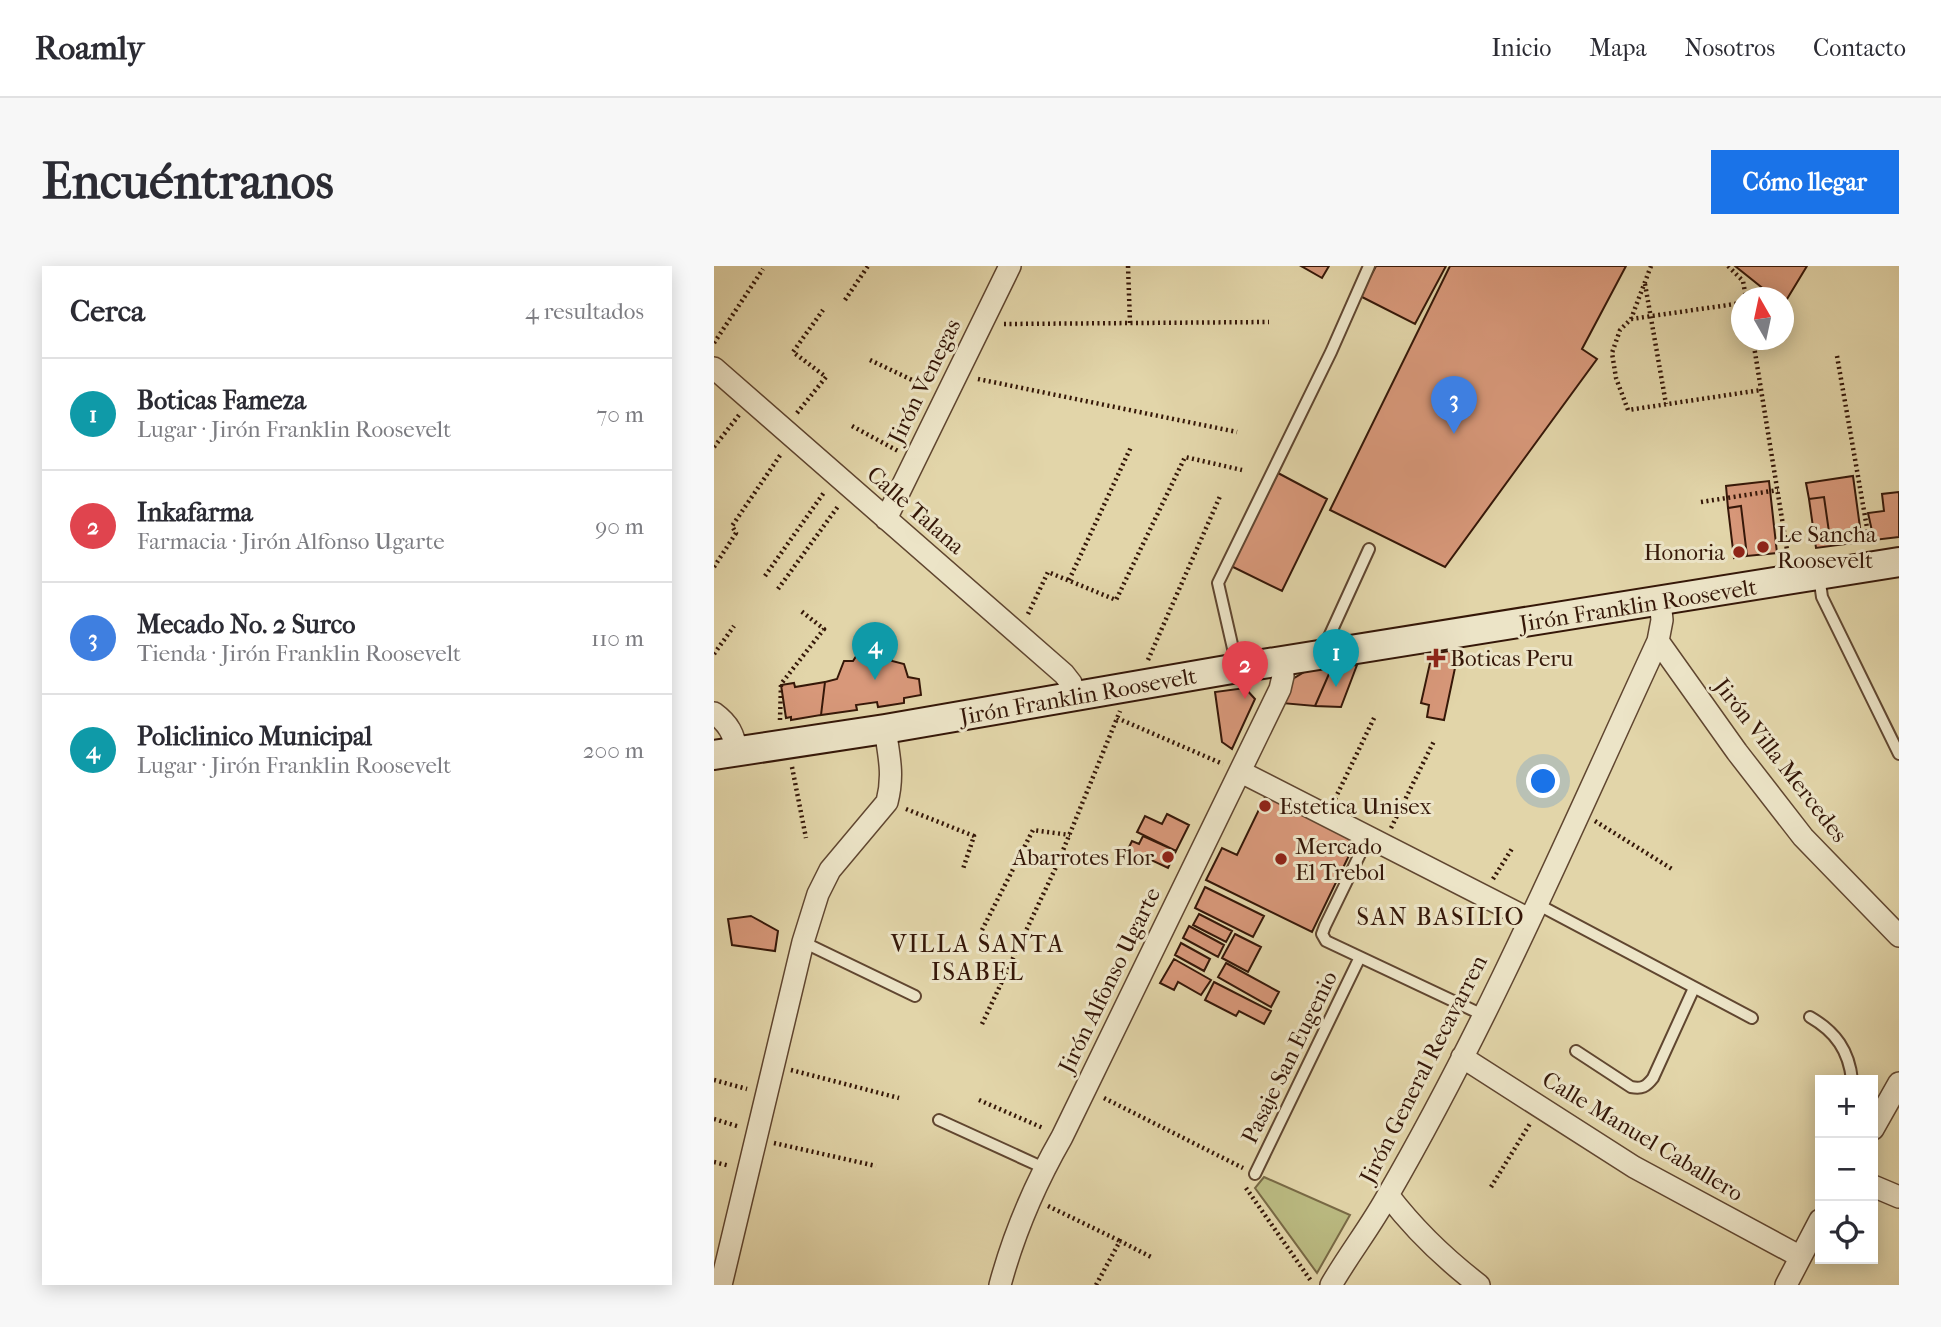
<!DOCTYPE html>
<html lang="es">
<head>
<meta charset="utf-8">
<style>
	:root { --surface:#fff; --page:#f7f7f7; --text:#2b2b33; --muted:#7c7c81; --line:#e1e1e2; --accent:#1a73e8 }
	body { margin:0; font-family:"IM FELL French Canon",serif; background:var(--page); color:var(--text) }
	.controls { position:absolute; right:21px; bottom:21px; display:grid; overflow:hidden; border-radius:0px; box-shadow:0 4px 18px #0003 }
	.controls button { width:63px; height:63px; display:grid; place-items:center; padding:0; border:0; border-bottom:2px solid var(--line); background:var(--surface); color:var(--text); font:35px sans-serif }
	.compass { position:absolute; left:1017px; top:21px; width:63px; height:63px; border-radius:50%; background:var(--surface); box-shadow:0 4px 18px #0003; rotate:351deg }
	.you { position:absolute; left:830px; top:516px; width:24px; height:24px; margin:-18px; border:5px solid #fff; border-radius:50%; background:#1a73e8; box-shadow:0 0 0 10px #1a73e833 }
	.badge { display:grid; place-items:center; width:46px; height:46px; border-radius:50%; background:var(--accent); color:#fff; font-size:23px; font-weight:700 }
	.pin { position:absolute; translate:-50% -58px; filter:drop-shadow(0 2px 4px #0008) }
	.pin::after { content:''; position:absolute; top:37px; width:24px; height:21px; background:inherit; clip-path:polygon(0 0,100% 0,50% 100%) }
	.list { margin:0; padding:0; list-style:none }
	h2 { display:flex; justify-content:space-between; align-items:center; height:91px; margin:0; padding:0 28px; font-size:30px }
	h2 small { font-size:23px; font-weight:400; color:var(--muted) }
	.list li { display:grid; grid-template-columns:46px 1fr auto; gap:21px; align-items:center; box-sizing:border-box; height:112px; padding:0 28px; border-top:2px solid var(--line) }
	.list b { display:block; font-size:26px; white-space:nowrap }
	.list p { margin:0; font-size:23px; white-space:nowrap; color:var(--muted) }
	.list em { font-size:23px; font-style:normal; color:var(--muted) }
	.icon { flex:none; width:38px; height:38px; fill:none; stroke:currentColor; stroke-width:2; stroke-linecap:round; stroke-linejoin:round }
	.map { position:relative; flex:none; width:1185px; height:1019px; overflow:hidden; border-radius:0px }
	header { display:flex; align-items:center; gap:42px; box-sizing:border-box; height:98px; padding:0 35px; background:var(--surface); border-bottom:2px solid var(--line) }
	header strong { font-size:33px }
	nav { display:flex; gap:38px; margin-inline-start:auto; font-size:24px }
	.intro { display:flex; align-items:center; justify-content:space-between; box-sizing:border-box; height:168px; padding:0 42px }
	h1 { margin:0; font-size:49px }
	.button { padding:18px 32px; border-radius:0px; background:var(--accent); color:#fff; font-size:24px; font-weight:700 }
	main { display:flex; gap:42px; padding:0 42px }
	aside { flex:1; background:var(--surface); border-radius:0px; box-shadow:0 4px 18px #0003 }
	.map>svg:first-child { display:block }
	.green { fill:#bbbb82; stroke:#786945; stroke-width:2 }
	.building { fill:#d8987a; stroke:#351708; stroke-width:2 }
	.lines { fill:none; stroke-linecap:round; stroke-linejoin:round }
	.lane-casing { stroke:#604630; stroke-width:14 }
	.street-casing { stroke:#604630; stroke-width:24 }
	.secondary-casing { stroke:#351708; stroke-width:32 }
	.path { stroke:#351708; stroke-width:4.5; stroke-dasharray:2 3.5; stroke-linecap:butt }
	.lane { stroke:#ece4c7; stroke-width:10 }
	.street { stroke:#ece4c7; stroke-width:21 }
	.secondary { stroke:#ece4c7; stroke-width:28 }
	.poi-dot { fill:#8f2418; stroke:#ece4c7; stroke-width:2.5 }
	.labels { text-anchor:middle; stroke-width:6; stroke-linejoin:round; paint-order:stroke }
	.street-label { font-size:23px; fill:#351708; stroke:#ece4c7 }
	.poi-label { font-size:23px; fill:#351708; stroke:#ece4c7; text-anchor:start }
	.neighbourhood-label { font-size:24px; letter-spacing:2px; fill:#351708; stroke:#ece4c7 }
</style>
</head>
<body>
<header>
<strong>Roamly</strong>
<nav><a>Inicio</a><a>Mapa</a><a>Nosotros</a><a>Contacto</a></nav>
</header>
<div class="intro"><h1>Encuéntranos</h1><a class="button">Cómo llegar</a></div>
<main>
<aside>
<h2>Cerca<small>4 resultados</small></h2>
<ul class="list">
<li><span class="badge" style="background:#0f9aa8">1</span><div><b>Boticas Fameza</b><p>Lugar · Jirón Franklin Roosevelt</p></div><em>70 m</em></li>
<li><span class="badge" style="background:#e0444e">2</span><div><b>Inkafarma</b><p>Farmacia · Jirón Alfonso Ugarte</p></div><em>90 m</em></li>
<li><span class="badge" style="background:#3f7fe0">3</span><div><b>Mecado No. 2 Surco</b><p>Tienda · Jirón Franklin Roosevelt</p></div><em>110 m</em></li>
<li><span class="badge" style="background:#0f9aa8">4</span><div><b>Policlinico Municipal</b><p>Lugar · Jirón Franklin Roosevelt</p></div><em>200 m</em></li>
</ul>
</aside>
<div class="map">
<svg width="1185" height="1019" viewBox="0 0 1185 1019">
	<rect width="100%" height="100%" fill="#e2d5a9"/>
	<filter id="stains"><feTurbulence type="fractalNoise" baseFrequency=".00286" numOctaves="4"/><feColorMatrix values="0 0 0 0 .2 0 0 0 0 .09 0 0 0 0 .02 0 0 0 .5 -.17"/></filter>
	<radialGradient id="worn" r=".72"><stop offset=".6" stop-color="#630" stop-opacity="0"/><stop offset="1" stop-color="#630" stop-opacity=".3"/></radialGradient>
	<path class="green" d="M550 911 636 949 603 1007 541 922Z"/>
	<path class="building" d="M587 0H615L608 12Z
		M662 0H732L701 58 646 30Z
		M736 0H912L868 83 883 93 731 301 616 244Z
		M1021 0H1093L1070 38V32H1061Z
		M564 207 613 233 568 325 517 300Z
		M1139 210 1148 276 1117 280 1110 231 1095 233 1092 217Z
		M1055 215 1063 287 1033 290 1027 240 1014 242 1012 220Z
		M1185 226V271L1160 274 1154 247 1170 245 1168 228Z
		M1110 231 1117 280 1102 282 1095 233Z
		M1027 240 1033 290 1020 292 1014 242Z
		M150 378 174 384 178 395 190 398 194 411 205 413 207 429 190 432V437L164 441 163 436 142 439 143 444 107 449 111 416 123 413 130 395H139Z
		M745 383 730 454 713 451 715 439 707 437 718 388Z
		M643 399 627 441 601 440 618 401Z
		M618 401 601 440 567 437 577 414 592 405Z
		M111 416 107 449 77 454V451L72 452 67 419 80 417 81 421Z
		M531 422 541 433 518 483 508 476 501 426Z
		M552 529 643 573 598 666 492 614 508 582 523 589Z
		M453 548 475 559 462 585 423 566 431 550 448 558Z
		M429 570 462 585 454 602 429 590 426 597 411 589 418 575 425 578Z
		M491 621 550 650 539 671 481 642Z
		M485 648 518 665 512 676 479 659Z
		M37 650 64 665 61 685 18 679 14 653Z
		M475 660 510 679 504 691 469 672Z
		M521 668 547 681 534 706 508 692Z
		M467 677 496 693 490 705 461 689Z
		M460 693 497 714 487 729 464 716 460 724 446 717Z
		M512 697 565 726 557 741 504 711Z
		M500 716 557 745 550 758 525 745 522 750 491 734Z"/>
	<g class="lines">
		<g class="lane-casing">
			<path id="lane" d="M1105 310 1108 331 1185 488
				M608 386 655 283
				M523 400 504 317 617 86 655 0
				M646 588 611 660 608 668 612 675 769 749
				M823 638 1038 752
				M89 676 201 730
				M1096 751C1122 766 1135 785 1138 814
				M862 785 917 821C928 823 932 821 939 812L980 722
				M225 854 330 902
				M541 908 646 691"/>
		</g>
		<g class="street-casing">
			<path id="street" d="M0 102 350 408 357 417 361 430
				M172 253 296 0
				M944 375 1023 486 1089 571 1185 670
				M0 447C15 458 20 468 23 487
				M527 506 815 653
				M748 791 920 901 1085 990
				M1159 863 1185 817
				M1159 920 1185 931
				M674 929C700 963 731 993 765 1019
				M7 1019 89 676 104 628 116 604 173 536C180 509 175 490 171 463
				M286 1019C300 967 321 918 348 871L566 423 569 410 568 395
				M617 1019C635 988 657 960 674 929 777 751 858 561 944 375L948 354 946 335
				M1072 1019 1106 954"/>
		</g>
		<g class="secondary-casing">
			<path id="secondary" d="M0 489 171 463 524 402 1185 296"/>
		</g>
		<path class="path" d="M414 0 416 57
			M937 0 917 53 906 64 898 87 902 112 914 144 1047 124
			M1014 0 1029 15 1032 32
			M931 18 952 138
			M131 34 154 0
			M917 53 1028 37
			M290 58 555 56
			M1039 74 1074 290
			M0 77 49 3
			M1123 90 1156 279
			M156 94 215 122
			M264 113 523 166
			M83 147 112 111 79 86 109 44
			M138 160 184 185
			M0 181 25 149
			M987 236 1064 224
			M0 301 22 267 18 260 67 188
			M51 310 111 225
			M355 314 417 181
			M64 323 125 239
			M314 348 334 306 402 334 471 191 528 204
			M0 388 20 360
			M434 394 507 228
			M403 452 509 498
			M66 454 67 418 110 363 87 345
			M78 501 92 572
			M621 533 661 450
			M192 543 260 570 249 603
			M881 555 958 603
			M677 562 720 475
			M779 613 799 581
			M268 664 319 564 356 569
			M268 758 343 599 406 445
			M77 804 185 832
			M0 814 33 823
			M390 832 529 902
			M265 834 329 862
			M0 853 26 861
			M60 877 162 900
			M0 896 16 900
			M777 921 817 856
			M532 922 597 1015
			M334 940 406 975
			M382 1019 406 975 437 991"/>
		<use href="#lane" class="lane"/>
		<use href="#street" class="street"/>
		<use href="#secondary" class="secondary"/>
	</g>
	<g class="poi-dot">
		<circle cx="1049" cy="281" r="7"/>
		<circle cx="1025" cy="286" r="7"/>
		<path d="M718.5 381.5h7v7h7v7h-7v7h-7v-7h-7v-7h7z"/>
		<circle cx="551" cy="540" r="7"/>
		<circle cx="454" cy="591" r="7"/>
		<circle cx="567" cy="593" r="7"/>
	</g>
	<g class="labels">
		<g class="street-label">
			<text transform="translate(210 115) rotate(-64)" y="8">Jirón Venegas</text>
			<text transform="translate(202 244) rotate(41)" y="8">Calle Talana</text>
			<text transform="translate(924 339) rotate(-9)" y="8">Jirón Franklin Roosevelt</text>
			<text transform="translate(364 430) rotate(-10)" y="8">Jirón Franklin Roosevelt</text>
			<text transform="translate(1067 494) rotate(52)" y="8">Jirón Villa Mercedes</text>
			<text transform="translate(395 714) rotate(-64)" y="8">Jirón Alfonso Ugarte</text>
			<text transform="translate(575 791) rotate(-64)" y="8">Pasaje San Eugenio</text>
			<text transform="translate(709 803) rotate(-63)" y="8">Jirón General Recavarren</text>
			<text transform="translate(929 870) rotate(31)" y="8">Calle Manuel Caballero</text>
		</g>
		<g class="poi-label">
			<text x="1063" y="276">Le Sancha<tspan x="1063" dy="26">Roosevelt</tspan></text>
			<text x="1011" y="294" text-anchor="end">Honoria</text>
			<text x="736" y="400">Boticas Peru</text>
			<text x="565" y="548">Estetica Unisex</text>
			<text x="581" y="588">Mercado<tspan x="581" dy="26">El Trebol</tspan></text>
			<text x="440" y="599" text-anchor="end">Abarrotes Flor</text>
		</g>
		<g class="neighbourhood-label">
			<text x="727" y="659">SAN BASILIO</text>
			<text x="264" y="686">VILLA SANTA<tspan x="264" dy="28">ISABEL</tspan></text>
		</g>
	</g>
	<rect width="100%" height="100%" filter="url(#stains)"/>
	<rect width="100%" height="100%" fill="url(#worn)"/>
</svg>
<div class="controls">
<button>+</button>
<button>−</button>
<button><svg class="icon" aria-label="locate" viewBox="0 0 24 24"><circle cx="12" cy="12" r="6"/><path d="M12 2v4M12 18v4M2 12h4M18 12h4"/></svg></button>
</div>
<svg class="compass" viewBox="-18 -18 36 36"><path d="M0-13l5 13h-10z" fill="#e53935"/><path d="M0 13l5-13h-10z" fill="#7c7c81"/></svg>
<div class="you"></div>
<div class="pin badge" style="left:622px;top:421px;background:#0f9aa8">1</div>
<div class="pin badge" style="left:531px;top:433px;background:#e0444e">2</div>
<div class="pin badge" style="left:740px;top:168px;background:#3f7fe0">3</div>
<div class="pin badge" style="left:161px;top:414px;background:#0f9aa8">4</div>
</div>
</main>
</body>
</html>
